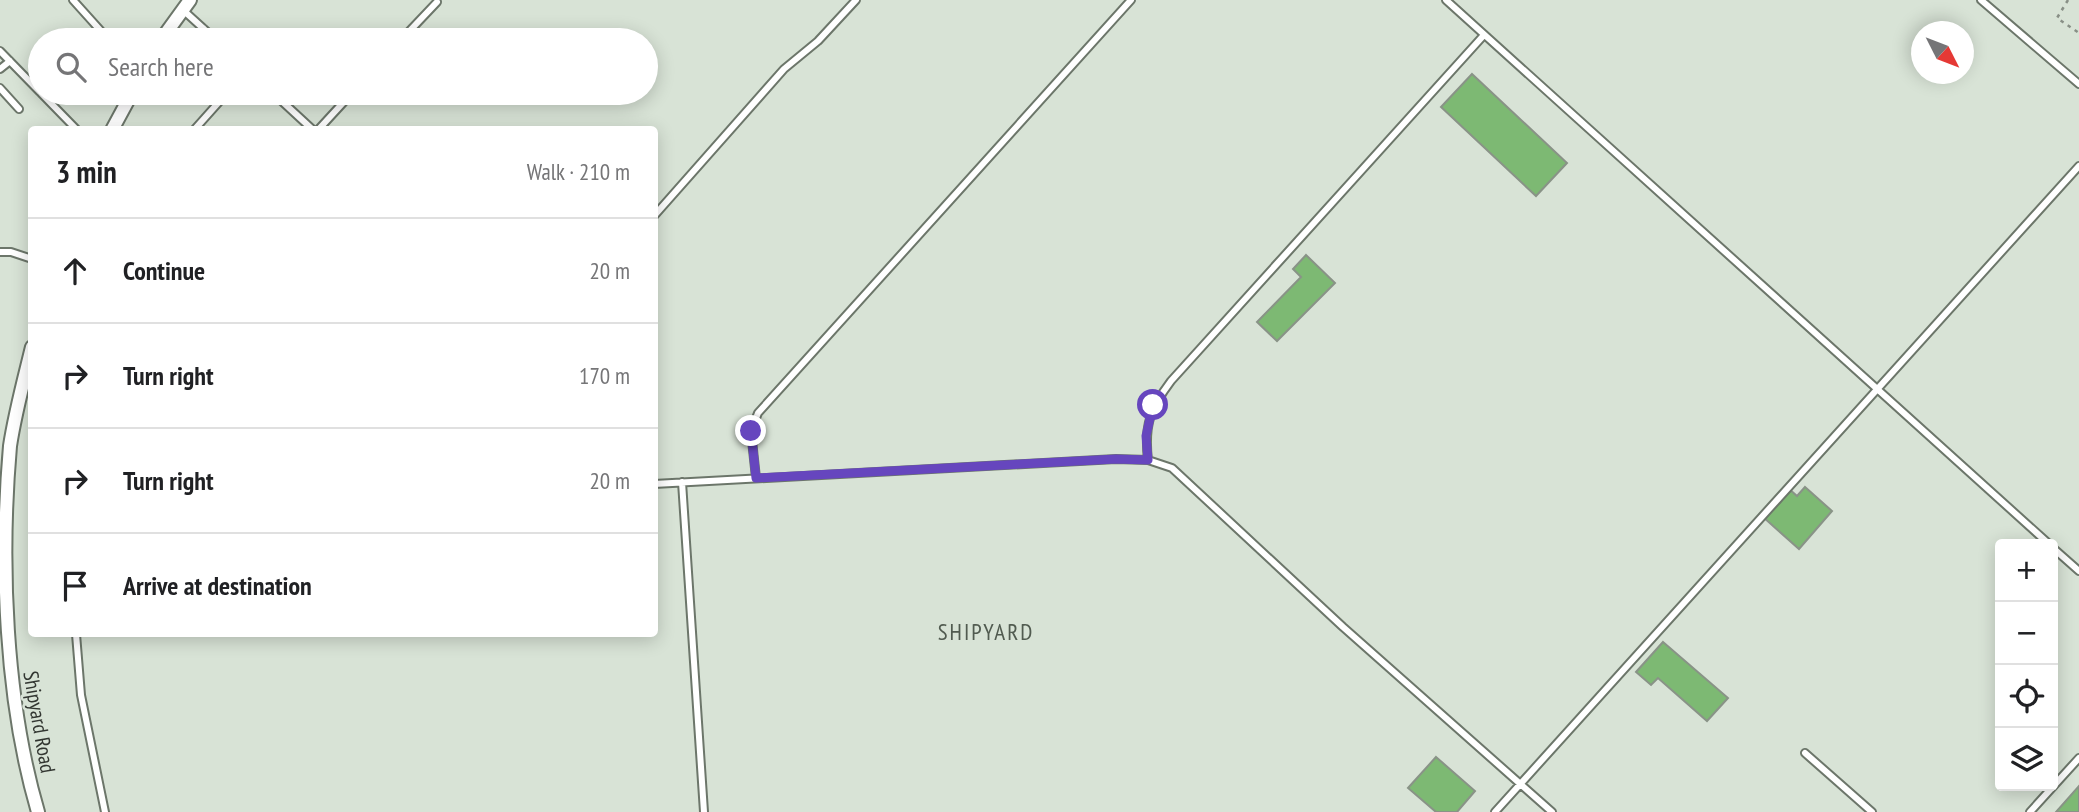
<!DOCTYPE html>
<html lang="en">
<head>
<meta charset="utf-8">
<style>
	:root { --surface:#fff; --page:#f6f6f6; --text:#202124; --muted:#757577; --line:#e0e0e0 }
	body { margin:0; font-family:"PT Sans Narrow",sans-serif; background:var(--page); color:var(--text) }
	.controls { position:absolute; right:21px; bottom:21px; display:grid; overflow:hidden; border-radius:7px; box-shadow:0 4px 18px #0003 }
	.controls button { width:63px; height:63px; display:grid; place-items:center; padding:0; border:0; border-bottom:2px solid var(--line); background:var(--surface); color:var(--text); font:35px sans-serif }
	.compass { position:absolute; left:1911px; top:21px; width:63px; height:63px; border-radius:50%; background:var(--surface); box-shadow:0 4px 18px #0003; rotate:132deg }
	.stop { position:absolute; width:21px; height:21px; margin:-16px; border:5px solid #6646be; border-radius:50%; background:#fff }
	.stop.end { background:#6646be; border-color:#fff; box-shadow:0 2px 7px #0008 }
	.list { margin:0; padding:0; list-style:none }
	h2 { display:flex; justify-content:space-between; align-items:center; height:91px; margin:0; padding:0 28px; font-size:30px }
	h2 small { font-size:23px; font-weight:400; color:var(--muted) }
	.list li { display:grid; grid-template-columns:46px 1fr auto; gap:21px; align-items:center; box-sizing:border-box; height:105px; padding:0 28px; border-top:2px solid var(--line) }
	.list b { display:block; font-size:26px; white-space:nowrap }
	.list em { font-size:23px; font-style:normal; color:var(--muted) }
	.icon { flex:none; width:38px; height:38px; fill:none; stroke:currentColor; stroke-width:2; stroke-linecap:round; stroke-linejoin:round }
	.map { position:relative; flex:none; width:2079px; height:812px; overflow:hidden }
	.search { position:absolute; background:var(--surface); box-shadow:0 4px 18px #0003; left:28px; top:28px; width:630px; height:77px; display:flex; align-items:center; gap:18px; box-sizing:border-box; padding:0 24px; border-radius:38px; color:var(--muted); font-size:26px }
	.panel { position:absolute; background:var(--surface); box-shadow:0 4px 18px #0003; left:28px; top:126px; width:630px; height:511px; border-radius:7px }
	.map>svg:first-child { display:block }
	.building { fill:#7db973; stroke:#899387; stroke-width:2 }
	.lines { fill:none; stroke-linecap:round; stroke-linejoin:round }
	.lane-casing { stroke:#6c766a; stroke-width:10 }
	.street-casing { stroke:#6c766a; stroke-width:16 }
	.path { stroke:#888f86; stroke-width:2.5; stroke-dasharray:3.5 5; stroke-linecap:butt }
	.lane { stroke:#fff; stroke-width:6 }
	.street { stroke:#fff; stroke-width:12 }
	.route { stroke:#6646be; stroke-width:9 }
	.labels { text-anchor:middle; stroke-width:5; stroke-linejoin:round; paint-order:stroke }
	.street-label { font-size:21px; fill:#323631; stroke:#d8e3d6 }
	.neighbourhood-label { font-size:23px; letter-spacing:2px; fill:#515b50; stroke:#d8e3d6 }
</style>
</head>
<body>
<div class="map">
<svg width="2079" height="812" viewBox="0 0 2079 812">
	<rect width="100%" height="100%" fill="#d8e3d6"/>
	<path class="building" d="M1472 74 1567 163 1536 196 1441 107Z
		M1306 255 1335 283 1277 341 1257 322 1301 277 1293 269Z
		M1805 487 1832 511 1799 549 1763 517 1788 488 1797 496Z
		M1663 642 1728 698 1707 721 1658 678 1651 685 1636 672Z
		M1436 757 1475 791 1457 812H1436L1408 788Z
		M2079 786V812H2056Z"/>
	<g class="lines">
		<g class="lane-casing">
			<path id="lane" d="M73 0 109 40
				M1446 0 2049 544
				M1981 0 2079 84
				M183 10 216 40
				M200 40 203 28
				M401 40 437 2
				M0 51 40 92
				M0 69 10 61
				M0 88 19 109
				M41 93 77 130
				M273 93 313 130
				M194 130 219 102 215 93
				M318 130 352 93
				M654 216 784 69 818 41 856 0
				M0 252H11L32 259
				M1148 460C1144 425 1150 409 1171 381L1484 35
				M756 478 751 431 758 413 1131 0
				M682 482 704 812
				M654 484 1116 459 1148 460 1172 468 1343 627 1552 812
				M2053 548 2079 571
				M76 634 81 695 105 812
				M1805 753 1872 812
				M1495 812 2079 166
				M2030 812 2079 758"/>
		</g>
		<g class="street-casing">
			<path id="street" d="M161 40 190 0
				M112 130 132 93
				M32 347C24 380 15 413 10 446 0 562 5 700 38 812"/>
		</g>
		<path class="path" d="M2068 0 2057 18 2079 33"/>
		<use href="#lane" class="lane"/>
		<use href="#street" class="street"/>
	</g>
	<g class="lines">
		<path class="route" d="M751 431 756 478 1116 459 1148 460 1146 436 1153 405"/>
	</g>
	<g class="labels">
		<g class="street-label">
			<text transform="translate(39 722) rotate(80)" y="7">Shipyard Road</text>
		</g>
		<g class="neighbourhood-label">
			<text x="986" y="640">SHIPYARD</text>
		</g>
	</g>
</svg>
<div class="controls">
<button>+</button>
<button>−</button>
<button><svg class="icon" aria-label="locate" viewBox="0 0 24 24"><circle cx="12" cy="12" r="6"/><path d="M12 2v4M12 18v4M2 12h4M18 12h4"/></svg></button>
<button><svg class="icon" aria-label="layers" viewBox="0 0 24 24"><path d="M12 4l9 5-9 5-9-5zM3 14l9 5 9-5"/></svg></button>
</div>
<svg class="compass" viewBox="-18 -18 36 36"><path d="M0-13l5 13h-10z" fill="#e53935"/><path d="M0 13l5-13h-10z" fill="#757577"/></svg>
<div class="stop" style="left:1153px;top:405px"></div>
<div class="stop end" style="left:751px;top:431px"></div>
<div class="search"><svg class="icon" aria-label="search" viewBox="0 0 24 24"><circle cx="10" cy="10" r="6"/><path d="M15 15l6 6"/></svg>Search here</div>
<section class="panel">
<h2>3 min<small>Walk · 210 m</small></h2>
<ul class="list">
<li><svg class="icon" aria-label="ahead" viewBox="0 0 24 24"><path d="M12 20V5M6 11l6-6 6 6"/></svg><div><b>Continue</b></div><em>20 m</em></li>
<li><svg class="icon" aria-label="right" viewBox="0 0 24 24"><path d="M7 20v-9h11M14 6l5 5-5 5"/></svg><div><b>Turn right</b></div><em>170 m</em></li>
<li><svg class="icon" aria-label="right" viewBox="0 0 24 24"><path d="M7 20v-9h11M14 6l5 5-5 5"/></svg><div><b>Turn right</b></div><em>20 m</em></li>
<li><svg class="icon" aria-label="arrive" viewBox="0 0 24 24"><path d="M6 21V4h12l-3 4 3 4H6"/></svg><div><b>Arrive at destination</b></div></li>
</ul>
</section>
</div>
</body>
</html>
